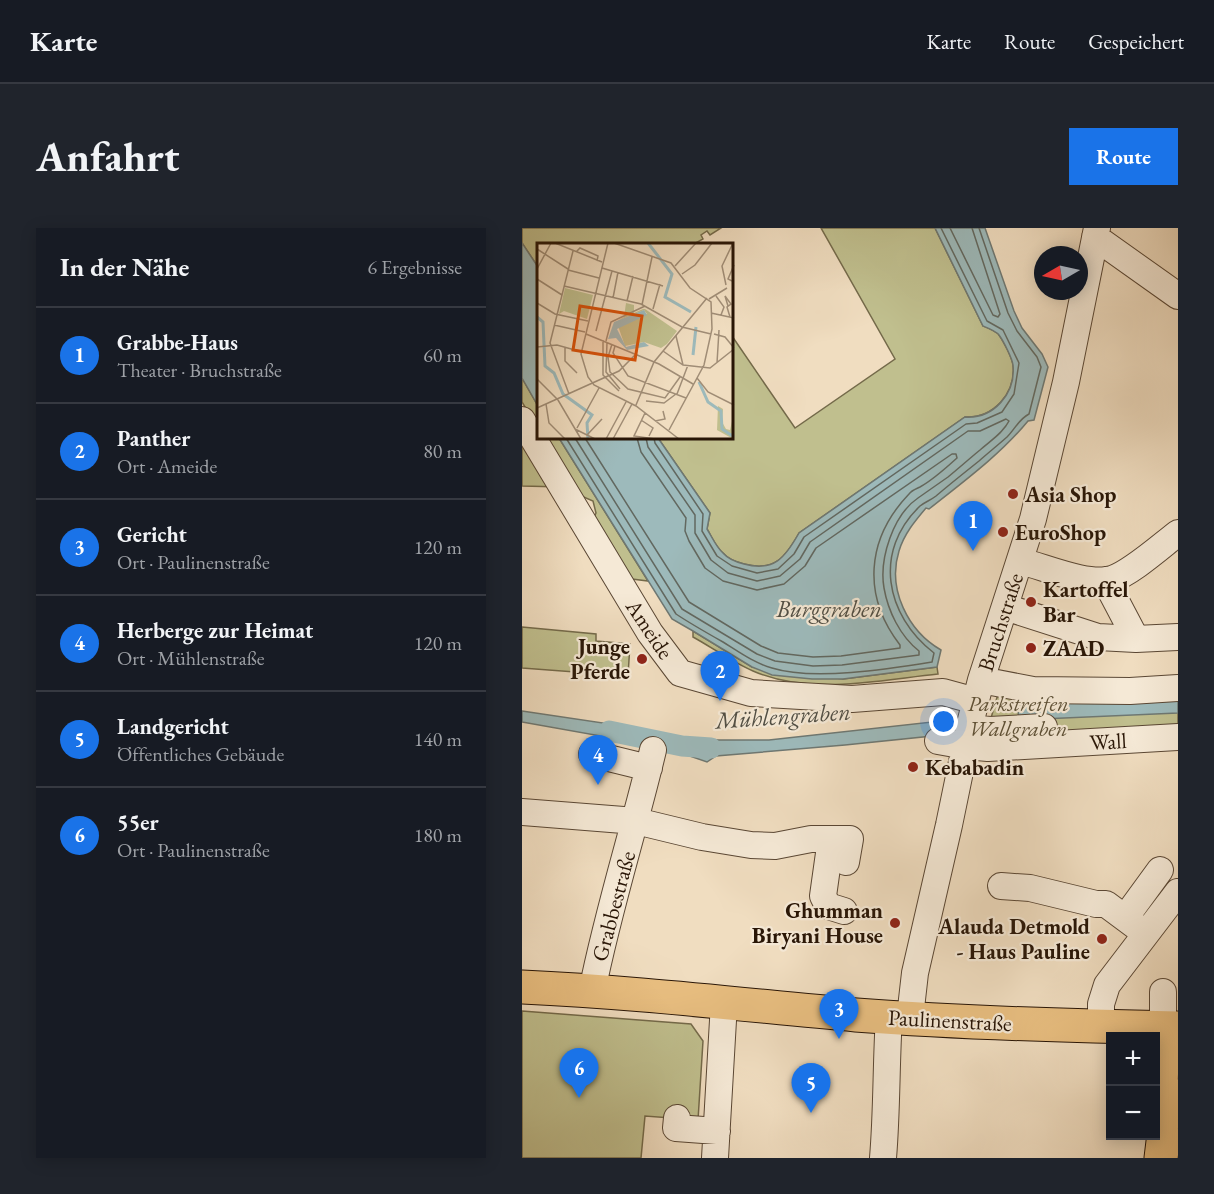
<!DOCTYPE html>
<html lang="de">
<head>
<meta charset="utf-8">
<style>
	:root { --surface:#171b24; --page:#20242c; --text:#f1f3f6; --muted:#9ea1a6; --line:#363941; --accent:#1a73e8 }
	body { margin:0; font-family:"EB Garamond",serif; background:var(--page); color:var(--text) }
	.controls { position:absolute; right:18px; bottom:18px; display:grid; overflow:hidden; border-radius:0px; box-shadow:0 3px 15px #0003 }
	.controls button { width:54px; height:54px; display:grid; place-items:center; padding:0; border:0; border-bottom:2px solid var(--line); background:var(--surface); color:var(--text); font:30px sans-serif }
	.compass { position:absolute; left:512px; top:18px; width:54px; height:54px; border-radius:50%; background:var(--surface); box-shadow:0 3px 15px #0003; rotate:261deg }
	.you { position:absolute; left:422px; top:494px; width:21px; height:21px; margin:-15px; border:4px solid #fff; border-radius:50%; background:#1a73e8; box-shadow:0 0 0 9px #1a73e833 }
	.badge { display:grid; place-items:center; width:39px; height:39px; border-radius:50%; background:var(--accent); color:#fff; font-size:20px; font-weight:700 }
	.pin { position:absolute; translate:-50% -50px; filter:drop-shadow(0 2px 3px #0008) }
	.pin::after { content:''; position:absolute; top:32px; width:21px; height:18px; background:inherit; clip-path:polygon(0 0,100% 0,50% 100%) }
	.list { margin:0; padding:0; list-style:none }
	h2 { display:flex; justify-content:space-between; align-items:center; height:78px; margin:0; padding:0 24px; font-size:26px }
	h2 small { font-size:20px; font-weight:400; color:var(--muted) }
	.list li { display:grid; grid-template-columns:39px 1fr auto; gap:18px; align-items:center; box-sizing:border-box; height:96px; padding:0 24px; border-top:2px solid var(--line) }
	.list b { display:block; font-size:22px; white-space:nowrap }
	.list p { margin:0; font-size:20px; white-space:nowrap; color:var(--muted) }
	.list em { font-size:20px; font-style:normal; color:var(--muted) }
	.map { position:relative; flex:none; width:656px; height:930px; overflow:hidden; border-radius:0px }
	header { display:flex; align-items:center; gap:36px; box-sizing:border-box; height:84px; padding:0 30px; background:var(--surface); border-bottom:2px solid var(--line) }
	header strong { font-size:28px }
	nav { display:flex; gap:33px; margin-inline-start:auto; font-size:21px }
	.intro { display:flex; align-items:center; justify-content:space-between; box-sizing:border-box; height:144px; padding:0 36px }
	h1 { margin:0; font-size:42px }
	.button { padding:15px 27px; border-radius:0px; background:var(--accent); color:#fff; font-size:21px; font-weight:700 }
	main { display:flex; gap:36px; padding:0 36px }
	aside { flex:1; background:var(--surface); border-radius:0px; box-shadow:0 3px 15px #0003 }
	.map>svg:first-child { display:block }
	.green { fill:#c0bf8e; stroke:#746a4a; stroke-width:1.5 }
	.water { fill:#9dbabb; stroke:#6e7873; stroke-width:1.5 }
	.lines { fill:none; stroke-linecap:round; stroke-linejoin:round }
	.shore { stroke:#626860; stroke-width:1.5 }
	.canal { stroke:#9dbabb; stroke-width:21 }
	.minor-casing { stroke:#5a4734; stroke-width:28 }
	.major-casing { stroke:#281506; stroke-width:35 }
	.minor { stroke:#f5e9d6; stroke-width:26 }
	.major { stroke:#e8be80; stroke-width:33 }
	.poi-dot { fill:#8f2418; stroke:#f5e9d6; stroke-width:2 }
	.labels { text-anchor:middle; stroke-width:4.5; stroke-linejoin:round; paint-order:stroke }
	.poi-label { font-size:22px; font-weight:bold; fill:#281506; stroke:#f5e9d6; text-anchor:start }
	.street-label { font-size:22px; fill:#281506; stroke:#f5e9d6 }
	.park-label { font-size:22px; font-style:italic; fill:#5d5036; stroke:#f5e9d6 }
	.water-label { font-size:24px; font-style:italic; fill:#514f45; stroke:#f5e9d6 }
	.inset-river { fill:none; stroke:#9dbabb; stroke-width:3 }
	.inset-road { fill:none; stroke:#a08d76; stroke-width:1.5 }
	.view { fill:#d5520b; fill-opacity:0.15; stroke:#d5520b; stroke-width:3 }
	.inset-edge { fill:none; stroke:#281506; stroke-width:3 }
</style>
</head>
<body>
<header>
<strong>Karte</strong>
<nav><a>Karte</a><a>Route</a><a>Gespeichert</a></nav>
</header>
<div class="intro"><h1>Anfahrt</h1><a class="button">Route</a></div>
<main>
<aside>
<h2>In der Nähe<small>6 Ergebnisse</small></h2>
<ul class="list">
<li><span class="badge">1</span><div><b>Grabbe-Haus</b><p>Theater · Bruchstraße</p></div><em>60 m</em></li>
<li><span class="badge">2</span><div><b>Panther</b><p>Ort · Ameide</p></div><em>80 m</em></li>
<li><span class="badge">3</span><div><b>Gericht</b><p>Ort · Paulinenstraße</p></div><em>120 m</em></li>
<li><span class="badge">4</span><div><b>Herberge zur Heimat</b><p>Ort · Mühlenstraße</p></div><em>120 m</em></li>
<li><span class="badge">5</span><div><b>Landgericht</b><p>Öffentliches Gebäude</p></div><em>140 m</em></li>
<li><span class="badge">6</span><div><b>55er</b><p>Ort · Paulinenstraße</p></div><em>180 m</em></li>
</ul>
</aside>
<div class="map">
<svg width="656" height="930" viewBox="0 0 656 930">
	<rect width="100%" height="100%" fill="#f0ddc0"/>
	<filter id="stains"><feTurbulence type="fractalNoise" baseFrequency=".00333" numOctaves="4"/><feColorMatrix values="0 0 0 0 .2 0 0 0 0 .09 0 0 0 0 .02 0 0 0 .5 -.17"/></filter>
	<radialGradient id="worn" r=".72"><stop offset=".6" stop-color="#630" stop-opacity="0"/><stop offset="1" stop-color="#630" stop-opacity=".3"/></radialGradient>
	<path class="green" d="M0 0H199L188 7 185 3 179 7 181 11 172 16H16V39L0 15Z
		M299 0H413L461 98C466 100 474 103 477 107 482 114 490 130 491 137 494 166 471 190 443 189L277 305C263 330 252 344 222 336 214 334 206 331 201 325 194 319 190 309 185 301L188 285 136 210H210V108L273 200 373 131Z
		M0 150 16 178V201L0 174Z
		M0 192 40 259 0 258Z
		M22 210H37L126 353 110 351 71 292 74 285 71 273 57 267Z
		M0 399 74 406V413L108 416 106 448 0 440Z
		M171 403 230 439 321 451 415 439 416 446C357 452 288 468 231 443 210 434 191 420 171 409Z
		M478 459 656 464V504L524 511 467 497Z
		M0 783 169 796 181 813 176 892 123 888 119 930H0Z"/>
	<path class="water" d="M413 0H463L492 83 500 100 520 126 526 139 512 192 506 193C478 227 441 254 407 281L404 280C393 293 382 306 377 323 365 361 386 403 419 422L415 439 321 451H290L250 447 230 439 171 403 150 391 37 210H136L188 285 185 301C190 309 194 319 201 325 206 331 214 334 222 336 252 344 263 330 277 305L443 189C471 191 494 166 491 137 490 130 482 114 477 107 474 103 466 100 461 98Z
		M0 15 16 39V178L0 150Z
		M514 470 656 471V485L497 492 496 483 499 478Z
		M0 483 115 500 112 514 0 494Z
		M419 493 420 507 323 517 194 528 185 534 159 525 162 512H247Z"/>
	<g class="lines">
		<path class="shore" d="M428 0 471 87 476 89 478 86 450 0
			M44 210 154 386C169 396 185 405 201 414 217 424 232 435 250 440 291 453 367 441 410 434L412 425C363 387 351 323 398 278 403 274 409 272 414 268 428 256 442 245 457 233 466 225 476 217 485 209 493 201 497 191 507 186L519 139 515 129 495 103 486 85 457 0
			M53 210 160 381 235 426 253 433 291 438 320 437 397 427V423C378 408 366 383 362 360 357 331 371 287 396 270 406 263 416 256 426 249 437 240 447 231 458 222 468 213 481 205 487 193L484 191 458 203H446L288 314 278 331 258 348 235 353 206 345 189 332 173 305V287L126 219 124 210
			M63 210 167 374 239 418 256 425 291 429 319 428 378 420V417C340 368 344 311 387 266 390 262 394 261 398 259 411 252 424 240 435 230L434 226H430L294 320 283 338 262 356 235 362 201 353 183 340 167 313 163 303 164 290 119 224 115 210
			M132 210 133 215 181 286 180 303 195 328 210 338 235 345 256 341 272 326 282 309 444 196 455 195 480 184 492 166 497 135 481 102 465 93 419 0"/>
		<path class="canal" d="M87 503 160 518 189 520"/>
		<g class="minor-casing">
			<path id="minor" d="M573 9 656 68
				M0 192 128 405 158 445 229 465 330 471 421 464 454 473
				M498 333C523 339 565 358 590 351 609 345 639 318 656 305
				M583 352 614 411
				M483 379 576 409 614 411 656 409
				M459 452 511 462 608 463 656 460
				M447 500 468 502 522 499
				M416 513 444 518 466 520 656 509
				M70 526 127 540
				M0 584 114 593 180 609 229 617 253 618 289 611H328L324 634
				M309 611 301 668 306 678 322 683
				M479 658 508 660 574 676H584L623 705
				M603 690 638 642
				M70 763C86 682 112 602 131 522
				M641 764V800
				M388 789 393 745 427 597 447 500 459 452 511 291 544 154 575 0
				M579 799V776L585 757 656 664
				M155 890 154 900 195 903
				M193 930 202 775
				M361 930C365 883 364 836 367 788"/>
		</g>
		<g class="major-casing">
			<path id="major" d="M0 759C112 764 223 777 334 787 441 795 549 798 656 800
				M641 800 639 861 644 889
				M639 930 644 889 654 868"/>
		</g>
		<use href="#minor" class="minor"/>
		<use href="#major" class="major"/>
	</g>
	<g class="poi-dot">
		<circle cx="491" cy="266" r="6"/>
		<circle cx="481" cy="304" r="6"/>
		<circle cx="509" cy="374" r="6"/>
		<circle cx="509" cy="420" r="6"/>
		<circle cx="120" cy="431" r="6"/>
		<circle cx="391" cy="539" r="6"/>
		<circle cx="373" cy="695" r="6"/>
		<circle cx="580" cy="711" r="6"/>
	</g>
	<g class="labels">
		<g class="poi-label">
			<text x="503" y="274">Asia Shop</text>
			<text x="493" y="312">EuroShop</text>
			<text x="521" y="369">Kartoffel<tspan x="521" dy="25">Bar</tspan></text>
			<text x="108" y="426" text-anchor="end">Junge<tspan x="108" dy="25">Pferde</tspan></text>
			<text x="521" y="428">ZAAD</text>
			<text x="403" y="547">Kebabadin</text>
			<text x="361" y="690" text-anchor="end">Ghumman<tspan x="361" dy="25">Biryani House</tspan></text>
			<text x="568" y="706" text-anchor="end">Alauda Detmold<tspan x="568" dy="25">- Haus Pauline</tspan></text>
		</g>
		<g class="street-label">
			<text transform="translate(478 394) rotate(-72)" y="8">Bruchstraße</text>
			<text transform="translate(128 401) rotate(56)" y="8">Ameide</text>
			<text transform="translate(586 513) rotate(-3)" y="8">Wall</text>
			<text transform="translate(91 678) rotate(-75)" y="8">Grabbestraße</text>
			<text transform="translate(428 792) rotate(3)" y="8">Paulinenstraße</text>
		</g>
		<g class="park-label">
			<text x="496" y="483">Parkstreifen<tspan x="496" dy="25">Wallgraben</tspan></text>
		</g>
		<g class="water-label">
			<text x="307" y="389">Burggraben</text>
			<text transform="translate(261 488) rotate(-4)" y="8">Mühlengraben</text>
		</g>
	</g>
	<g transform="translate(15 15)">
		<rect width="196" height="196" fill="#f0ddc0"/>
		<path d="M28 45 56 52 50 76 27 68 22 71ZM89 60 97 62V70L106 66H108L140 88 130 101 124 105 107 99 88 103 81 83 110 71 107 67 80 78 87 74ZM181 163 186 166 185 179 189 186 193 187 196 174V196L180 187Z" fill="#c0bf8e"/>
		<path d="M107 67 110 72 80 86 89 104 107 99 112 103 90 107 79 95 71 96 77 79Z" fill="#9dbabb"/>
		<path class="inset-river" d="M111 0 135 31 128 54 154 69M0 74 6 79 8 123 17 130 26 151 55 172 50 180 51 196M156 112 159 84M162 139 171 159 184 168 185 186 197 194"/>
		<path class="inset-road" d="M18 0 65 19M71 0 44 111 51 134 57 142 99 163 142 196M77 0 134 20 153 45 174 59 175 86 167 122 132 187M0 6 31 26M39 9 43 5 61 13 60 18M138 23 159 0M65 25 126 43M0 26 14 0M31 27 62 35M145 31 158 22 175 0M0 36 25 52M195 38 191 36 197 22M189 42 185 23 196 0M27 43 104 61 145 84 174 91M179 53 187 64 184 72M76 55 81 29M172 56 190 45M90 58 96 33M0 60 18 71 51 78M105 62 115 14M191 63 188 53 194 61 190 64 193 74M116 66 123 41M174 70 197 75M17 82 48 89M59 88 75 28M49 91 122 121 156 141M177 91 188 94 197 105M139 93 146 122M66 97V132L82 148M69 98 74 79 108 63M70 99 69 129 83 146M75 101 71 114 73 129 91 146 128 155 143 134M78 103 76 110 91 133 149 155M0 104 20 102 45 109M28 104V118L40 130M126 108 146 122 173 125 197 106M180 120 182 87M160 135 171 149 197 162M0 136 21 157 44 196M32 151 13 100 36 8M140 151 151 122M109 158 127 160 139 151M9 161 12 180 28 196M99 162 117 119 170 55M0 165 82 128 98 112M108 170 97 193 118 196M104 177 116 185 112 193M118 178 128 176 126 168M40 185 62 145M38 186 58 196M50 192 65 176M69 196 89 159M76 196 95 161"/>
		<path class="view" d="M43 63 105 73 98 117 36 107Z"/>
		<rect width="196" height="196" class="inset-edge"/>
	</g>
	<rect width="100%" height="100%" filter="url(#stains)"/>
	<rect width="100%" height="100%" fill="url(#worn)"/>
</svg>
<div class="controls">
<button>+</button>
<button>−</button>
</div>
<svg class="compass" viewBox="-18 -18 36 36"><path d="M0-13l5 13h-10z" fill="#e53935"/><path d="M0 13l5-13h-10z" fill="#9ea1a6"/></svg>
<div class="you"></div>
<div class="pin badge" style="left:451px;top:323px">1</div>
<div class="pin badge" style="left:198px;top:473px">2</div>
<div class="pin badge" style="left:317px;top:811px">3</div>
<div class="pin badge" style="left:76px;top:557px">4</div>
<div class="pin badge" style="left:289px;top:885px">5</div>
<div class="pin badge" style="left:57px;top:870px">6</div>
</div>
</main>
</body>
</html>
